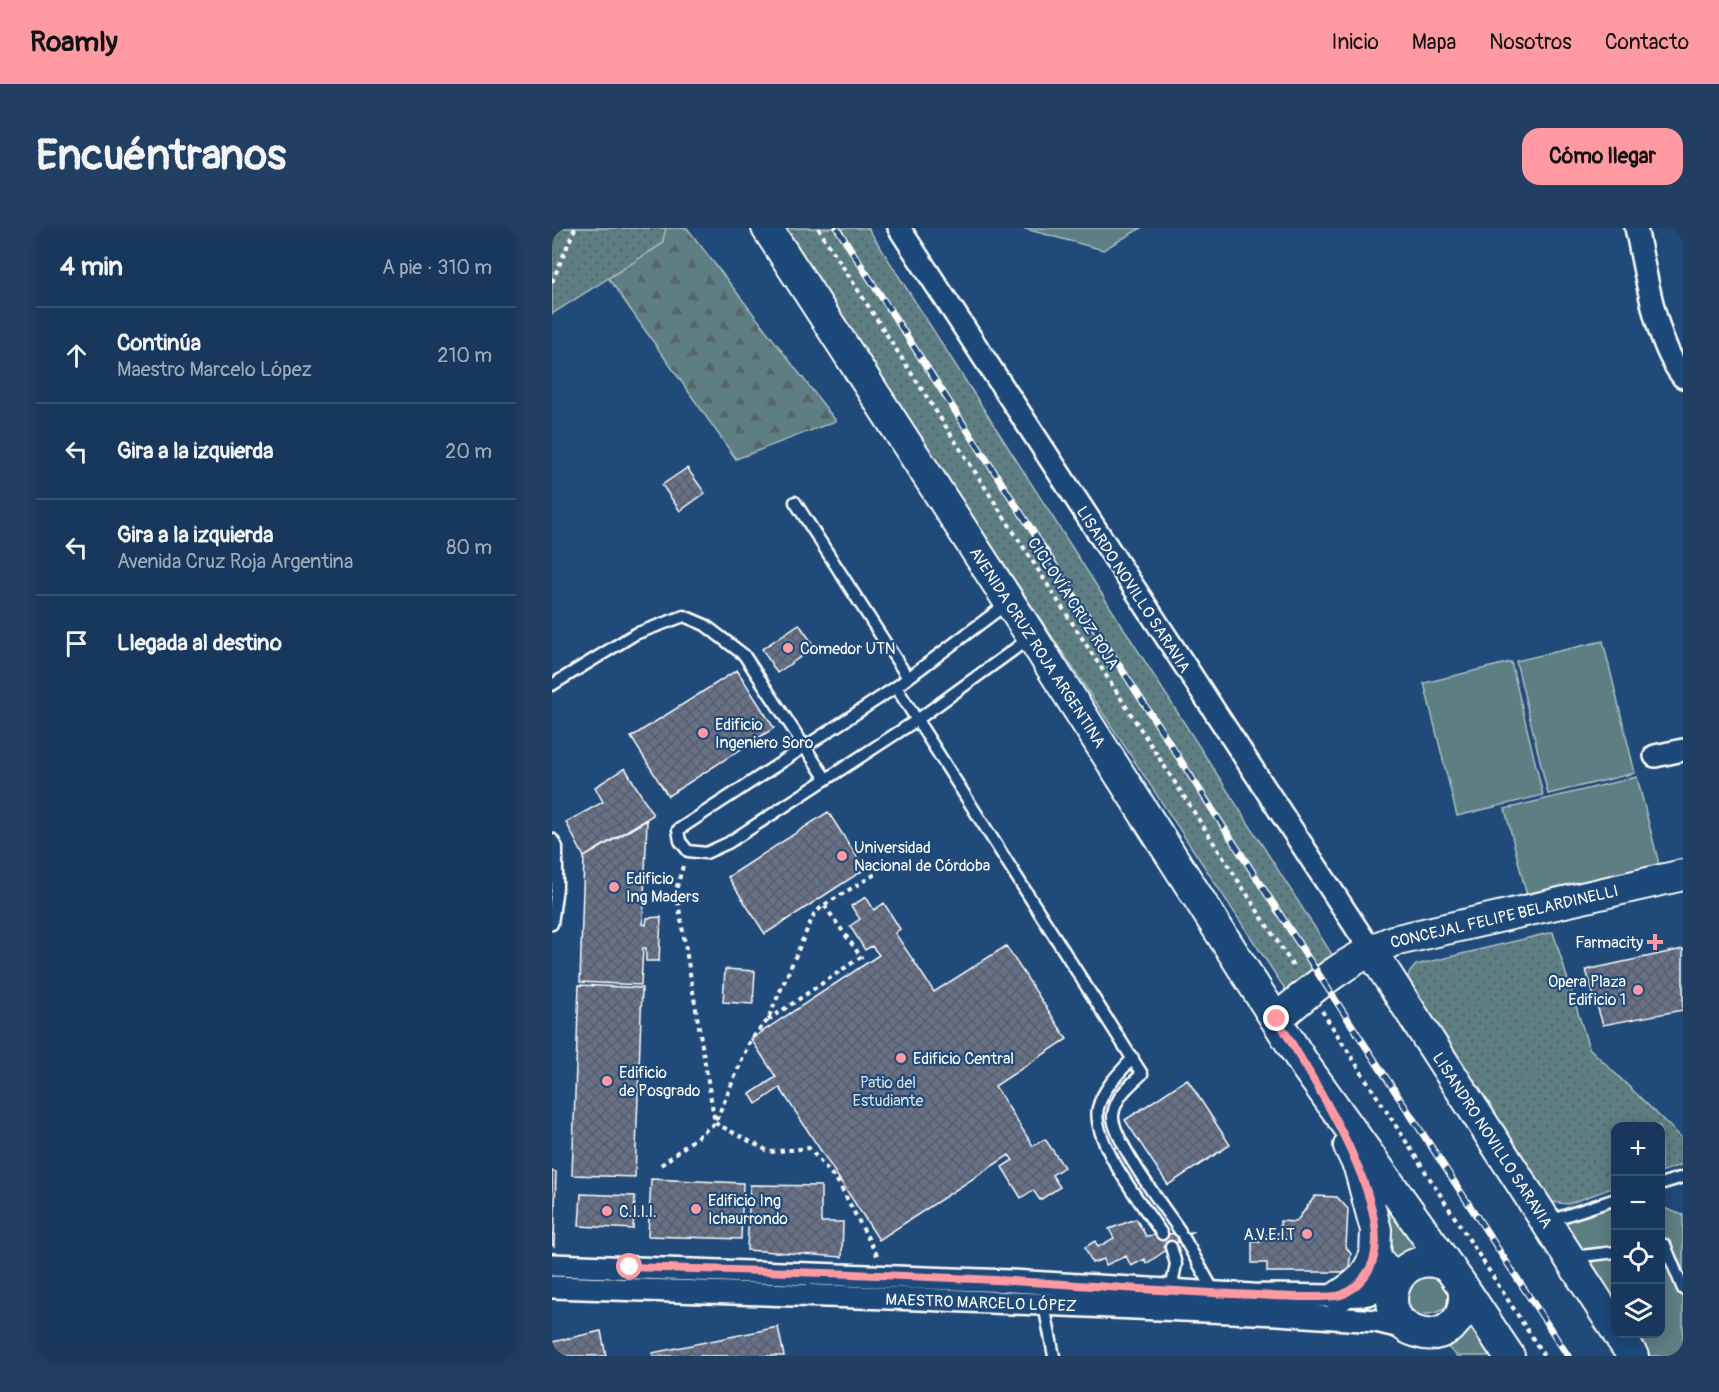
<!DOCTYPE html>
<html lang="es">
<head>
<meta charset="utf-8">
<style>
	:root { --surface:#17385c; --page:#203f62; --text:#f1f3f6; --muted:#9eacbb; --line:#365272; --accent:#ff9aa2 }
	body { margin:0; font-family:Pangolin,sans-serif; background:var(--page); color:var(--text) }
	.controls { position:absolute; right:18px; bottom:18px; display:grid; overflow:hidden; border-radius:12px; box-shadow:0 3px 15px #0003 }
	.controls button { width:54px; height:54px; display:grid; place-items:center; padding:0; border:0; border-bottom:2px solid var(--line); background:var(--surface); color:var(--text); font:30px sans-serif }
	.stop { position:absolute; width:18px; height:18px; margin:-14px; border:4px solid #ff9aa2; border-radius:50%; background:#fff }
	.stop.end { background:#ff9aa2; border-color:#fff; box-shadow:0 2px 6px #0008 }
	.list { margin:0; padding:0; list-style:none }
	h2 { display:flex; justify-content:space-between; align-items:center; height:78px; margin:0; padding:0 24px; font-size:26px }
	h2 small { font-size:20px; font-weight:400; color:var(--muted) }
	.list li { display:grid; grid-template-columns:39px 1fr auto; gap:18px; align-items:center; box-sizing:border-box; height:96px; padding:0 24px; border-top:2px solid var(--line) }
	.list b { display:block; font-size:22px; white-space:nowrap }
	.list p { margin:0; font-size:20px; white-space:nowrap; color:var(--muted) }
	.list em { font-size:20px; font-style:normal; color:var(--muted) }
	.icon { flex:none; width:33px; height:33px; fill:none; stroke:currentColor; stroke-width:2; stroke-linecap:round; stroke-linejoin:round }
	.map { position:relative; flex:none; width:1131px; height:1128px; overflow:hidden; border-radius:18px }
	header { display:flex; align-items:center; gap:36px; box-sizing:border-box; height:84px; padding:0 30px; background:var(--accent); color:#111 }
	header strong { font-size:28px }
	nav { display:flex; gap:33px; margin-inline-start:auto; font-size:21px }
	.intro { display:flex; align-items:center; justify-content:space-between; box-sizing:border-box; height:144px; padding:0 36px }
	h1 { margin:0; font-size:42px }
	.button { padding:15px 27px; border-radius:18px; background:var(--accent); color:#111; font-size:21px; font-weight:700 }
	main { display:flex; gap:36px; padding:0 36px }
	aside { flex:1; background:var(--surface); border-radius:18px; box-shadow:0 3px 15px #0003 }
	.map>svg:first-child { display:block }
	.grass { fill:#5d7e83; stroke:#aebec1; stroke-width:1.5 }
	.forest { fill:url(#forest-firs); stroke:#aebec1; stroke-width:1.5 }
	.park { fill:url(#park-dots); stroke:#aebec1; stroke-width:1.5 }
	.building { fill:url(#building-cross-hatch); stroke:#fff; stroke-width:1.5 }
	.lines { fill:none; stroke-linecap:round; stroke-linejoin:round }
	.lane-casing { stroke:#fff; stroke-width:15 }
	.street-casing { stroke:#fff; stroke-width:26 }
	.secondary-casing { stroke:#fff; stroke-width:34 }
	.path { stroke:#fff; stroke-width:4; stroke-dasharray:4.5 4.5; stroke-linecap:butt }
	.lane { stroke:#1f4a7a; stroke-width:10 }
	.street { stroke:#1f4a7a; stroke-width:21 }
	.secondary { stroke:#1f4a7a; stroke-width:30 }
	.rail-casing { stroke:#fff; stroke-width:7 }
	.rail { stroke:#1f4a7a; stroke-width:4.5; stroke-dasharray:14; stroke-linecap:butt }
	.route { stroke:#ff9aa2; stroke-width:8 }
	.poi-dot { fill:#ff9aa2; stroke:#1f4a7a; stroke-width:2 }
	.labels { text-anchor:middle; stroke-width:4.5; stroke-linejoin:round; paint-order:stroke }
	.street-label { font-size:16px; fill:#fff; stroke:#1f4a7a }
	.poi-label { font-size:16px; fill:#fff; stroke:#1f4a7a; text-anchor:start }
	.park-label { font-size:16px; fill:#d6dfe0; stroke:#1f4a7a }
</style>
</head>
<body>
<header>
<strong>Roamly</strong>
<nav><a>Inicio</a><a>Mapa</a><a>Nosotros</a><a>Contacto</a></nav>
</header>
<div class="intro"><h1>Encuéntranos</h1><a class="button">Cómo llegar</a></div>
<main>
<aside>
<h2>4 min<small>A pie · 310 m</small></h2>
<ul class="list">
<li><svg class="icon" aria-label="ahead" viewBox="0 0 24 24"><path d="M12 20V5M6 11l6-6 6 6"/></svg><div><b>Continúa</b><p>Maestro Marcelo López</p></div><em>210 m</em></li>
<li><svg class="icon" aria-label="left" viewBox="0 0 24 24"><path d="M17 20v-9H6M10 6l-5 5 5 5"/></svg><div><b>Gira a la izquierda</b></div><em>20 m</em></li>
<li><svg class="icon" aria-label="left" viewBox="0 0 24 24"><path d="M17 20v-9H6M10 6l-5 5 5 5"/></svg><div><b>Gira a la izquierda</b><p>Avenida Cruz Roja Argentina</p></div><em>80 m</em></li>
<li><svg class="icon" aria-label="arrive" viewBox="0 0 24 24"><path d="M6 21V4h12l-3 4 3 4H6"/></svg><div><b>Llegada al destino</b></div></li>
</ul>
</aside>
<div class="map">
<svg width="1131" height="1128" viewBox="0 0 1131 1128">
	<defs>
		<pattern id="forest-firs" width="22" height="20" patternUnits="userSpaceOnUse" patternTransform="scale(1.5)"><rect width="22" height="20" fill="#5d7e83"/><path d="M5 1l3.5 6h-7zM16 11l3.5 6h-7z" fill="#546568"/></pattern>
		<pattern id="park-dots" width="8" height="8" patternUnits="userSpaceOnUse" patternTransform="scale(1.5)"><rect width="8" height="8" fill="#5d7e83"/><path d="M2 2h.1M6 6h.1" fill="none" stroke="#546568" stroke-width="1.8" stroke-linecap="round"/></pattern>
		<pattern id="building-cross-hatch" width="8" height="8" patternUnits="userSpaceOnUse" patternTransform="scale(1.5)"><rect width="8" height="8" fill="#677188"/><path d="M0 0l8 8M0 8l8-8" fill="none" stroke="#585d67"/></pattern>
	</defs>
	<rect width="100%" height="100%" fill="#1f4a7a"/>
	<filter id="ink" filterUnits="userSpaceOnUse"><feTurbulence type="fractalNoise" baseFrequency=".0167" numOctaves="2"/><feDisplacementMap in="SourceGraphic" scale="12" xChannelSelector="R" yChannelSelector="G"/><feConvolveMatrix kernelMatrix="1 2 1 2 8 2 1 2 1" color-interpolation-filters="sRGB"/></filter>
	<g filter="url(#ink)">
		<path class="grass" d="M470 0H589L551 22Z
			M1051 413 1083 545 996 566 964 433Z
			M959 434 991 567 905 588 872 455Z
			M1085 549 1107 636 975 668 953 581Z
			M816 937 881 1027 845 1038Z
			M1063 979V1089L1000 995Z
			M1109 979 1131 987V1128H1090L1075 1106H1108Z
			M873 1049H888L900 1068 897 1079C879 1088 867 1090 852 1076L858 1055Z
			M922 1091 949 1128H905L891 1115Z"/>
		<path class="forest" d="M21 0H135L284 193 184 231Z"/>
		<path class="park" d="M0 0H114L110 16 0 86Z
			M230 0H316L783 731 739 770Z
			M1001 704 1037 820 1131 911V936L1109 944 1108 898H1064L1063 959 1016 976 999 974 855 751 858 744 864 737Z"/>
		<path class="building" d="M135 240 153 265 128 283 110 257Z
			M247 396 263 419 225 445 210 421Z
			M185 442 222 500 116 568 79 509Z
			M73 540 101 587 32 629 14 594 51 574 43 559Z
			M276 584 313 641 213 706 176 649Z
			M95 592 91 696 94 697 95 690 109 689 107 733H94V720H91L89 757 28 754 32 629Z
			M314 669 322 682 332 675 348 701 343 705 382 764 454 718 515 811 443 858 481 918 493 911 512 939 500 947 508 959 488 972 481 962 469 970 450 939 461 932 457 927 327 1012 228 860 204 876 198 866 224 849 199 811 327 727 320 718 313 722 298 698 308 691 299 678Z
			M1131 721V782L1051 797 1034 742Z
			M173 741 203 743 201 776 171 774Z
			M27 757 90 760 83 949 20 947Z
			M635 851 678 917 616 957 573 892Z
			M0 943 4 944 2 1018 0 1017Z
			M99 951 191 955 189 1011 96 1008Z
			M198 957 269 958V994H291L290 1029 195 1022Z
			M29 966 83 968 81 1001 27 998Z
			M763 968 785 969 796 981 794 1019 799 1026 796 1044H715V1035H700V1014H708L717 1005H728V993L744 994Z
			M584 991 594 1008 640 1004 594 1036 593 1031 579 1038 574 1028 554 1037 552 1031 540 1035 533 1019 543 1013 546 1019 562 1010 557 1001Z
			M226 1099 232 1128H101L100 1125Z
			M49 1103 54 1128H0V1114Z"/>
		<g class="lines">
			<g class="lane-casing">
				<path id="lane" d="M243 274 356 450
					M457 374 344 459 590 846C578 857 563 869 561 887 559 910 613 981 628 1003
					M0 457 83 406 132 388 153 397 192 427 274 551
					M344 459 126 602 128 613 136 623 154 625 176 615 365 492 478 410
					M0 611 5 619V659L0 696
					M581 830C568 844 551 860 546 880 539 913 591 977 610 1006
					M1108 956 1131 949
					M997 993 1064 971
					M632 1010 663 1065
					M1108 1018 1113 1017 1131 1061
					M619 1019 624 1036 619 1062
					M1020 1029 1064 1024
					M492 1077 502 1128"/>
			</g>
			<g class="street-casing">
				<path id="street" d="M347 0 818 721
					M1084 0C1094 45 1103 114 1131 149
					M1103 528 1131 522
					M0 1037 459 1053 701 1067 787 1068 811 1067 841 1060
					M0 1059 367 1071 726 1086 824 1093 857 1101"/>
			</g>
			<g class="secondary-casing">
				<path id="secondary" d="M215 0 480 409 754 839 911 1059 957 1128
					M818 721 1064 1102
					M725 791C760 760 797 730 841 713L1131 647
					M797 918 807 939 824 1002 823 1028 843 1055
					M898 1040C846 1011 816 1089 865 1104 876 1108 887 1107 897 1100 911 1090 914 1075 911 1059
					M787 1068C807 1055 813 1050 823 1028
					M1066 1106 1081 1128"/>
			</g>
			<path class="path" d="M266 0 743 741
				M0 54 23 0
				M131 638 124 662 163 895 218 924 257 920 286 954 326 1029
				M770 783 992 1128
				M216 792 309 729 272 677
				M109 937 163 895 199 811 215 793 262 686 272 677 325 645"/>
			<use href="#lane" class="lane"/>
			<use href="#street" class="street"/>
			<use href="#secondary" class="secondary"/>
			<g class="rail-casing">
				<path id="rail" d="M285 0 771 753 1016 1128"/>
			</g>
			<use href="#rail" class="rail"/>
		</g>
	</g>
	<g class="lines" filter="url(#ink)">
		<path class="route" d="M78 1039C205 1043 333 1046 460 1053 533 1057 607 1063 681 1066 712 1067 753 1071 784 1068 797 1067 812 1051 818 1040 848 982 756 842 725 791"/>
	</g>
	<g class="poi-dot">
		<circle cx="236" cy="420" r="6"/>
		<circle cx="151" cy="505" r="6"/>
		<circle cx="290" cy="628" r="6"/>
		<circle cx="62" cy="659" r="6"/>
		<path d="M1100 705h6v6h6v6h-6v6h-6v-6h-6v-6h6z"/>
		<circle cx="1086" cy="762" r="6"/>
		<circle cx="349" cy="830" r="6"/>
		<circle cx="55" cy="853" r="6"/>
		<circle cx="144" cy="981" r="6"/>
		<circle cx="55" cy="983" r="6"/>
		<circle cx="755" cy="1006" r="6"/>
	</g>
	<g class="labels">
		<g class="street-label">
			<text transform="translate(582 361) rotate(57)" y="6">LISARDO NOVILLO SARAVIA</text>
			<text transform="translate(522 375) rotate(57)" y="6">CICLOVÍA CRUZ ROJA</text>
			<text transform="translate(486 419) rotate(57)" y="6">AVENIDA CRUZ ROJA ARGENTINA</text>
			<text transform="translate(952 688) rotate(-13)" y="6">CONCEJAL FELIPE BELARDINELLI</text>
			<text transform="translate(941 912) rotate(57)" y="6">LISANDRO NOVILLO SARAVIA</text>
			<text transform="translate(429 1074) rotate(2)" y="6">MAESTRO MARCELO LÓPEZ</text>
		</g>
		<g class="poi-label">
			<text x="248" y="426">Comedor UTN</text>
			<text x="163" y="502">Edificio<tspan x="163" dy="18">Ingeniero Soro</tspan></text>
			<text x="302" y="625">Universidad<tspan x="302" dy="18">Nacional de Córdoba</tspan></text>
			<text x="74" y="656">Edificio<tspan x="74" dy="18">Ing Maders</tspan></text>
			<text x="1091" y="720" text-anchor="end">Farmacity</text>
			<text x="1074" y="759" text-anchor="end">Opera Plaza<tspan x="1074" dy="18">Edificio 1</tspan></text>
			<text x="361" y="836">Edificio Central</text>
			<text x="67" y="850">Edificio<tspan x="67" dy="18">de Posgrado</tspan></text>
			<text x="156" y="978">Edificio Ing<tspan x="156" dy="18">Ichaurrondo</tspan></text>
			<text x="67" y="989">C.I.I.I.</text>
			<text x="743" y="1012" text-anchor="end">A.V.E.I.T</text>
		</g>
		<g class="park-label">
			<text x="336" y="860">Patio del<tspan x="336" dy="18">Estudiante</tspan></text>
		</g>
	</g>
</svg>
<div class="controls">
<button>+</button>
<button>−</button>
<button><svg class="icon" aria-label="locate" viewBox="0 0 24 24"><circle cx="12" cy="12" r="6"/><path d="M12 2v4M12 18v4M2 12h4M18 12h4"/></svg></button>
<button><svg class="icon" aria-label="layers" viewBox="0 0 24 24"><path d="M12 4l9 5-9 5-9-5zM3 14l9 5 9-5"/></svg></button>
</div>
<div class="stop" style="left:78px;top:1039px"></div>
<div class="stop end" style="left:725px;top:791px"></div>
</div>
</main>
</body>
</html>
